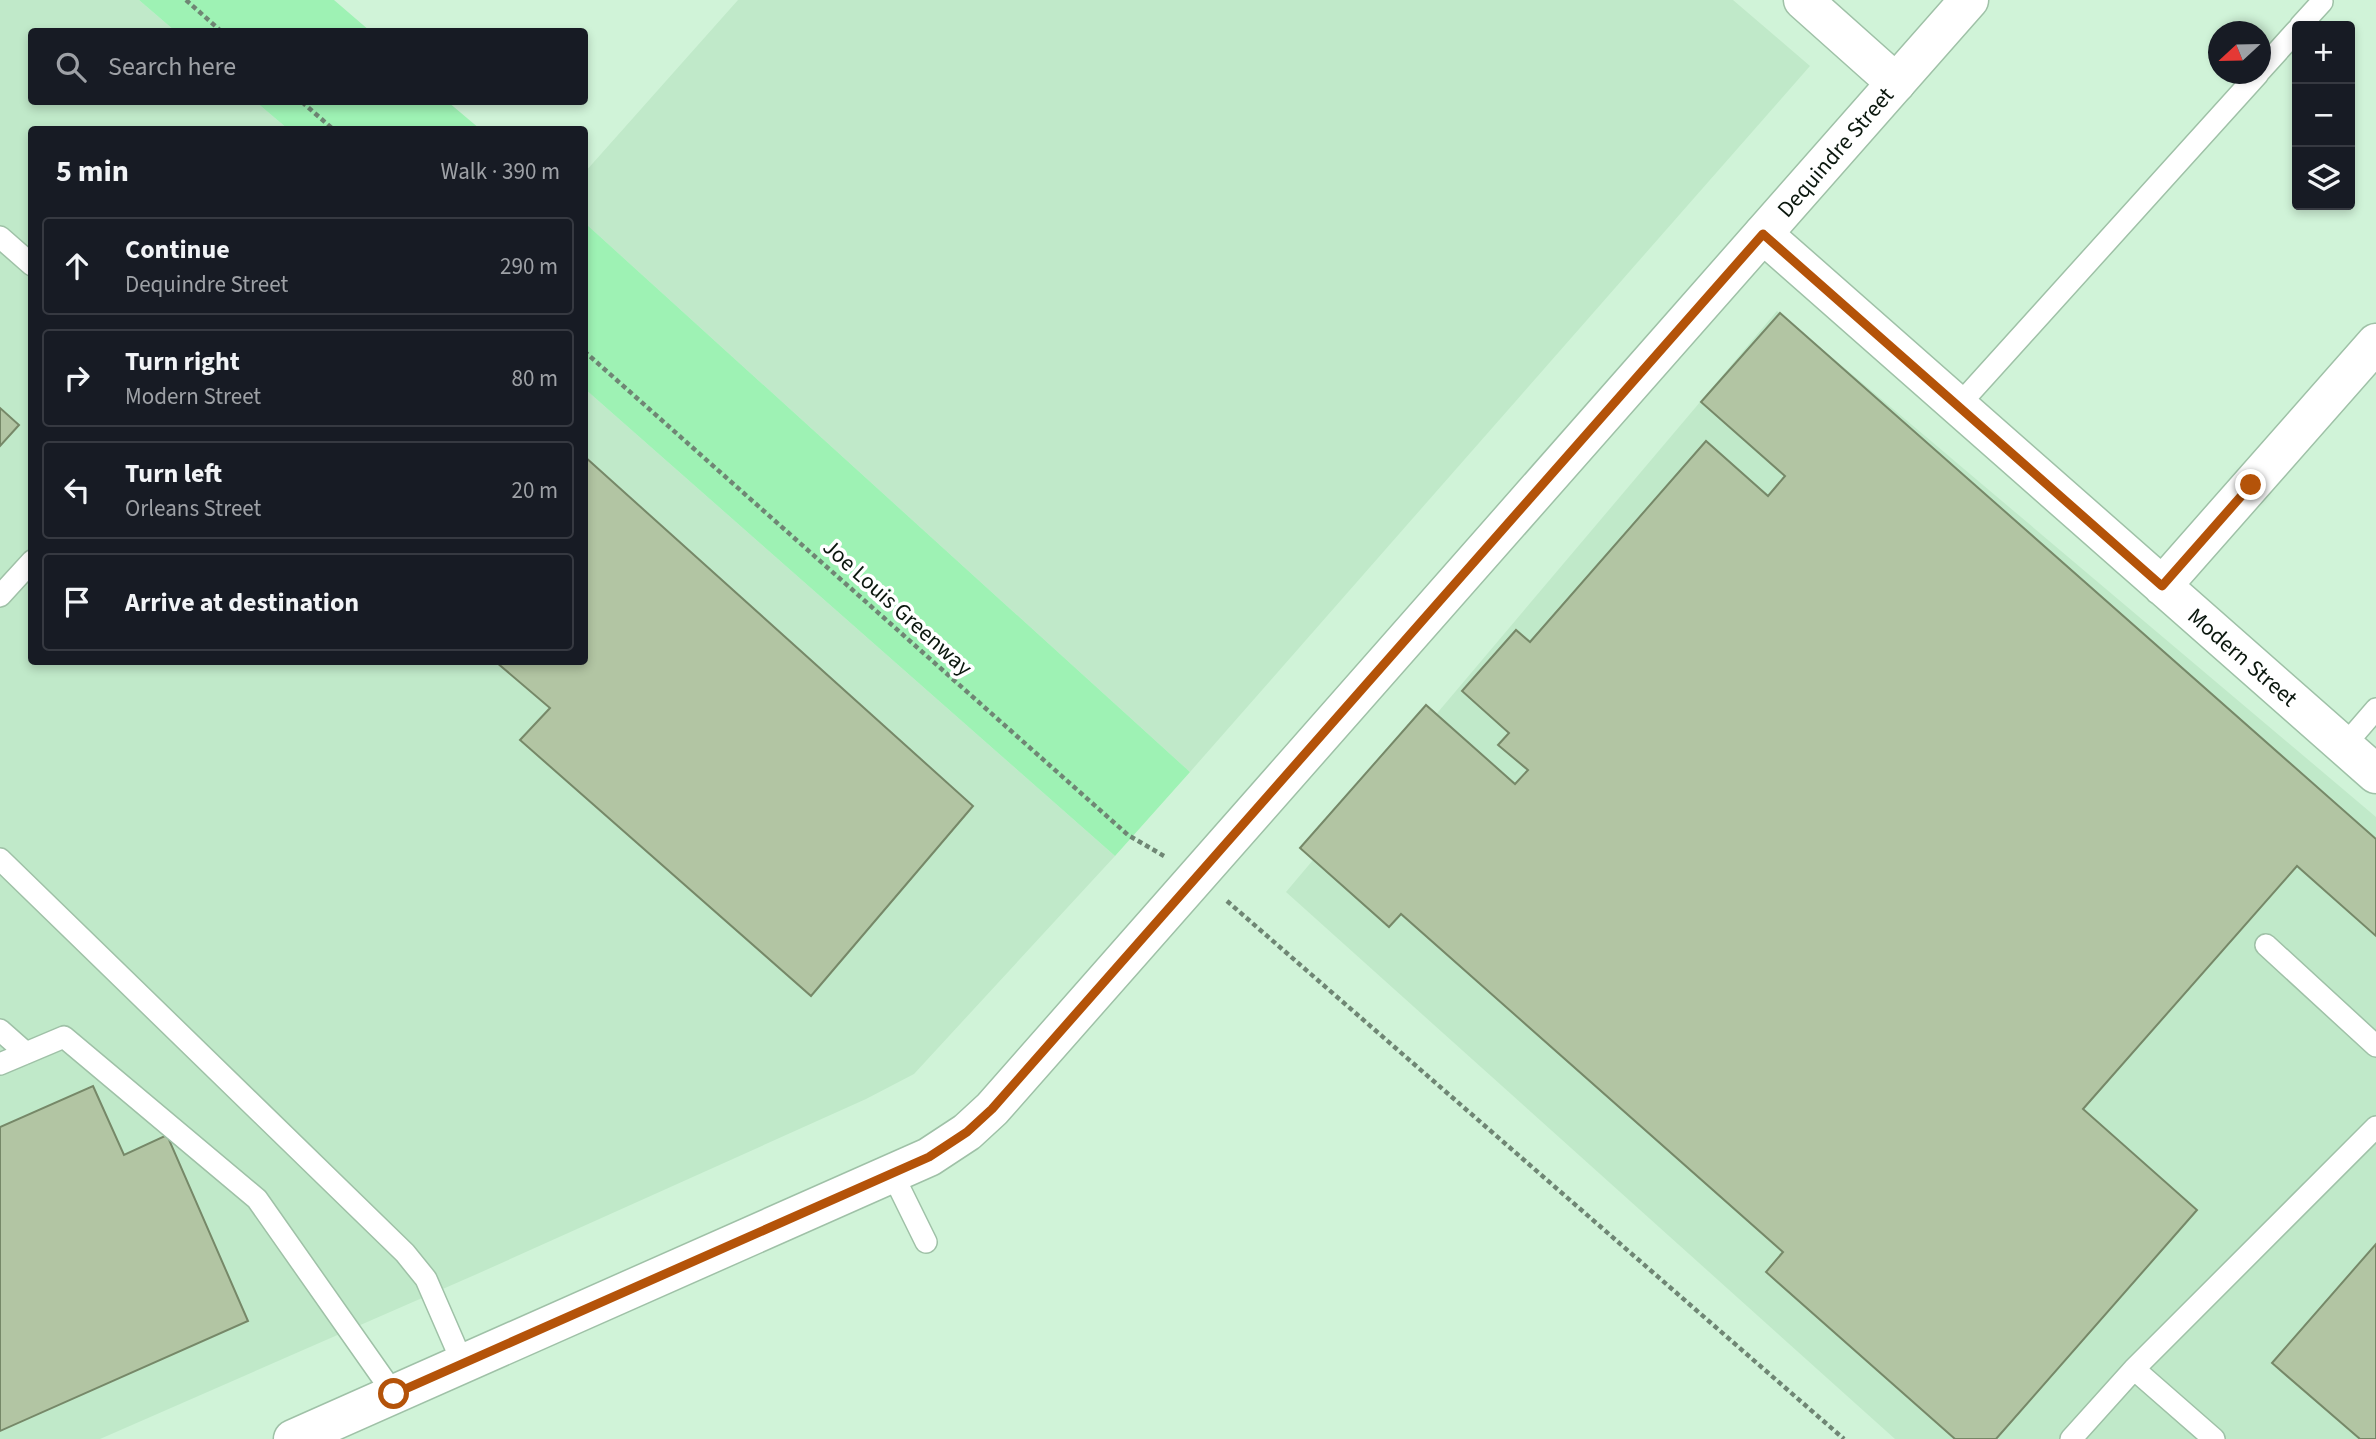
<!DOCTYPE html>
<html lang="en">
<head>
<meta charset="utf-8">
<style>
	:root { --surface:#171b24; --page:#20242c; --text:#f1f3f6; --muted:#9ea1a6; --line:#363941 }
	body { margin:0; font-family:"Source Sans 3",sans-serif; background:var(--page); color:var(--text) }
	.controls { position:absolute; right:21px; top:21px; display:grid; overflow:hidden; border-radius:7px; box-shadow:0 4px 10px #0003 }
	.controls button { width:63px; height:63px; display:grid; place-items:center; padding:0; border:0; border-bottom:2px solid var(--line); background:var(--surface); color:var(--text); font:35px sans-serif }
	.compass { position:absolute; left:2208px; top:21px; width:63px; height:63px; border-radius:50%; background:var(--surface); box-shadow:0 4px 10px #0003; rotate:248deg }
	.stop { position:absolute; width:21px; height:21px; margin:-16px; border:5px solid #b45309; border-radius:50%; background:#fff }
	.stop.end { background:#b45309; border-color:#fff; box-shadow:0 2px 7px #0008 }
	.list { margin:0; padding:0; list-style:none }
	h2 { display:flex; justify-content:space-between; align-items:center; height:91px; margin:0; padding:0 28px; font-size:30px }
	h2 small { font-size:23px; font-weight:400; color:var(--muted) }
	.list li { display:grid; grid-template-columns:46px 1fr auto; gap:21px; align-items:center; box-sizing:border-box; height:98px; margin:0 14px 14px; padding:0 14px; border:2px solid var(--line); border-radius:7px }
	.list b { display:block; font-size:26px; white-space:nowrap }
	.list p { margin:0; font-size:23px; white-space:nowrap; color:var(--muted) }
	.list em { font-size:23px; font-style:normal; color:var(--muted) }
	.icon { flex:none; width:38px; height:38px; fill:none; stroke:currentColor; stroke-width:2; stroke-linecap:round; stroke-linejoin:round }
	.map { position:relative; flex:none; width:2376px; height:1439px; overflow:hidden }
	.search { position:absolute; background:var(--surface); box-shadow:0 4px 10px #0003; left:28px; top:28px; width:560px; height:77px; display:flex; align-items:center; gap:18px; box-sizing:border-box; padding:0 24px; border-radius:7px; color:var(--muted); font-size:26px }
	.panel { position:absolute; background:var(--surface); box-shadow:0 4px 10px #0003; left:28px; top:126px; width:560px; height:539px; border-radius:7px }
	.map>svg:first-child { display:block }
	.built { fill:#c0e9c9 }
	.green { fill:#9ef2b4 }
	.building { fill:#b2c5a3; stroke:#768868; stroke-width:2 }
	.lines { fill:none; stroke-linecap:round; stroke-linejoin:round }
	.service-casing { stroke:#9fc1a7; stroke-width:24 }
	.minor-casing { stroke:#9fc1a7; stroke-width:41 }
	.tertiary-casing { stroke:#9fc1a7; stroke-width:41 }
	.path { stroke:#6f8674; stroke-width:4.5; stroke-dasharray:5 3.5; stroke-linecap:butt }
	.service { stroke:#fff; stroke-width:21 }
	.minor { stroke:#fff; stroke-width:38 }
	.tertiary { stroke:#fff; stroke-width:38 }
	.route { stroke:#b45309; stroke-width:9 }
	.labels { text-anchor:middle; stroke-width:7; stroke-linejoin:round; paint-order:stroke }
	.street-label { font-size:23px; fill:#0b170e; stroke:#fff }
</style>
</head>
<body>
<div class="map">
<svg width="2376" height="1439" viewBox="0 0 2376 1439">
	<rect width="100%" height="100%" fill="#d0f3d8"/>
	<path class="built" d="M0 0H139L175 31 32 32V102H256L288 129 32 130V662H584L585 389 1115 856 914 1074 866 1099 477 1274 100 1439H0Z
		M738 0H1733L1810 66 1190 772 585 223V172Z
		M1777 311 2376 817V1439H1895L1286 892Z"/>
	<path class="green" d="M139 0H334L370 31H175Z
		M256 102H448L480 129H288Z
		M585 223 1190 772 1115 856 585 389Z"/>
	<path class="building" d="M1780 313 2376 839V936L2297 866 2083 1109 2197 1210 1996 1439H1955L1766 1272 1783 1252 1401 914 1389 927 1300 848 1426 705 1515 784 1528 770 1498 745 1509 733 1462 691 1516 630 1530 642 1706 441 1768 496 1785 476 1701 402Z
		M0 408 19 425 0 446Z
		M584 456 973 806 811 996 520 740 550 708 496 662H584Z
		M93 1086 124 1155 167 1135 248 1321 0 1431V1127Z
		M2376 1244V1439H2360L2272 1363Z"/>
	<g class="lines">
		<g class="service-casing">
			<path id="service" d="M2300 26 2322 2
				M2260 71 2297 30
				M0 237 32 265
				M1958 406 2258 74
				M0 596 32 561
				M2344 746 2376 709
				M0 859 405 1253 426 1279 463 1364
				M2266 945 2376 1046
				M0 1030 26 1053
				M0 1064 64 1037 257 1199 394 1394
				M892 1173 926 1242
				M2134 1369 2214 1439
				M2071 1439 2134 1369 2376 1127"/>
		</g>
		<g class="minor-casing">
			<path id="minor" d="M1803 0 1896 83
				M1763 234 2376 774
				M2162 586 2376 343"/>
		</g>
		<g class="tertiary-casing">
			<path id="tertiary" d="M293 1439 929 1157 967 1132 992 1109 1969 0"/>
		</g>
		<path class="path" d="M186 0 222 32
			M302 102 334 130
			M584 351 1128 835 1164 856
			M1227 901 1844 1439"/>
		<use href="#service" class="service"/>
		<use href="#minor" class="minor"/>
		<use href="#tertiary" class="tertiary"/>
	</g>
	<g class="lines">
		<path class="route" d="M394 1394 929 1157 967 1132 992 1109 1763 234 2162 586 2251 485"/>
	</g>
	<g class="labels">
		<g class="street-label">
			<text transform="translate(1835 152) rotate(-49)" y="8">Dequindre Street</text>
			<text transform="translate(898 607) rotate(42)" y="8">Joe Louis Greenway</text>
			<text transform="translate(2243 657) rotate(41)" y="8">Modern Street</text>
		</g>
	</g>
</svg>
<div class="controls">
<button>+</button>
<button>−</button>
<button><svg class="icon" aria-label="layers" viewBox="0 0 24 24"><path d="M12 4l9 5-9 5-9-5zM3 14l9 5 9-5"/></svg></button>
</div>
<svg class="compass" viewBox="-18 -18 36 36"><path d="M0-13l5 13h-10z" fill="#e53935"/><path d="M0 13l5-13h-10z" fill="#9ea1a6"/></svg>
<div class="stop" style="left:394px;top:1394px"></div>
<div class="stop end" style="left:2251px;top:485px"></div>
<div class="search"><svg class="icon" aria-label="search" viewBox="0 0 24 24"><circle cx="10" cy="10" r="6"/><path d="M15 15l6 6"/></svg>Search here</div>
<section class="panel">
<h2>5 min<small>Walk · 390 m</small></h2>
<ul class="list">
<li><svg class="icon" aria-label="ahead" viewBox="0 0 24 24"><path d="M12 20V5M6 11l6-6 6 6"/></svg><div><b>Continue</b><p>Dequindre Street</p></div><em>290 m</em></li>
<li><svg class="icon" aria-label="right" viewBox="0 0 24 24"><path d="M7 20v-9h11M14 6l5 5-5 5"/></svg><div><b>Turn right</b><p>Modern Street</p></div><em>80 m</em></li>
<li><svg class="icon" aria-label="left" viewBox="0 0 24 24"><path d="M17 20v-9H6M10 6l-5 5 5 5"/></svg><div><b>Turn left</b><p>Orleans Street</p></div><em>20 m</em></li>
<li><svg class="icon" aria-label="arrive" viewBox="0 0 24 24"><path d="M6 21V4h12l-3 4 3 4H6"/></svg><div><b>Arrive at destination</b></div></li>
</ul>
</section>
</div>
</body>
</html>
